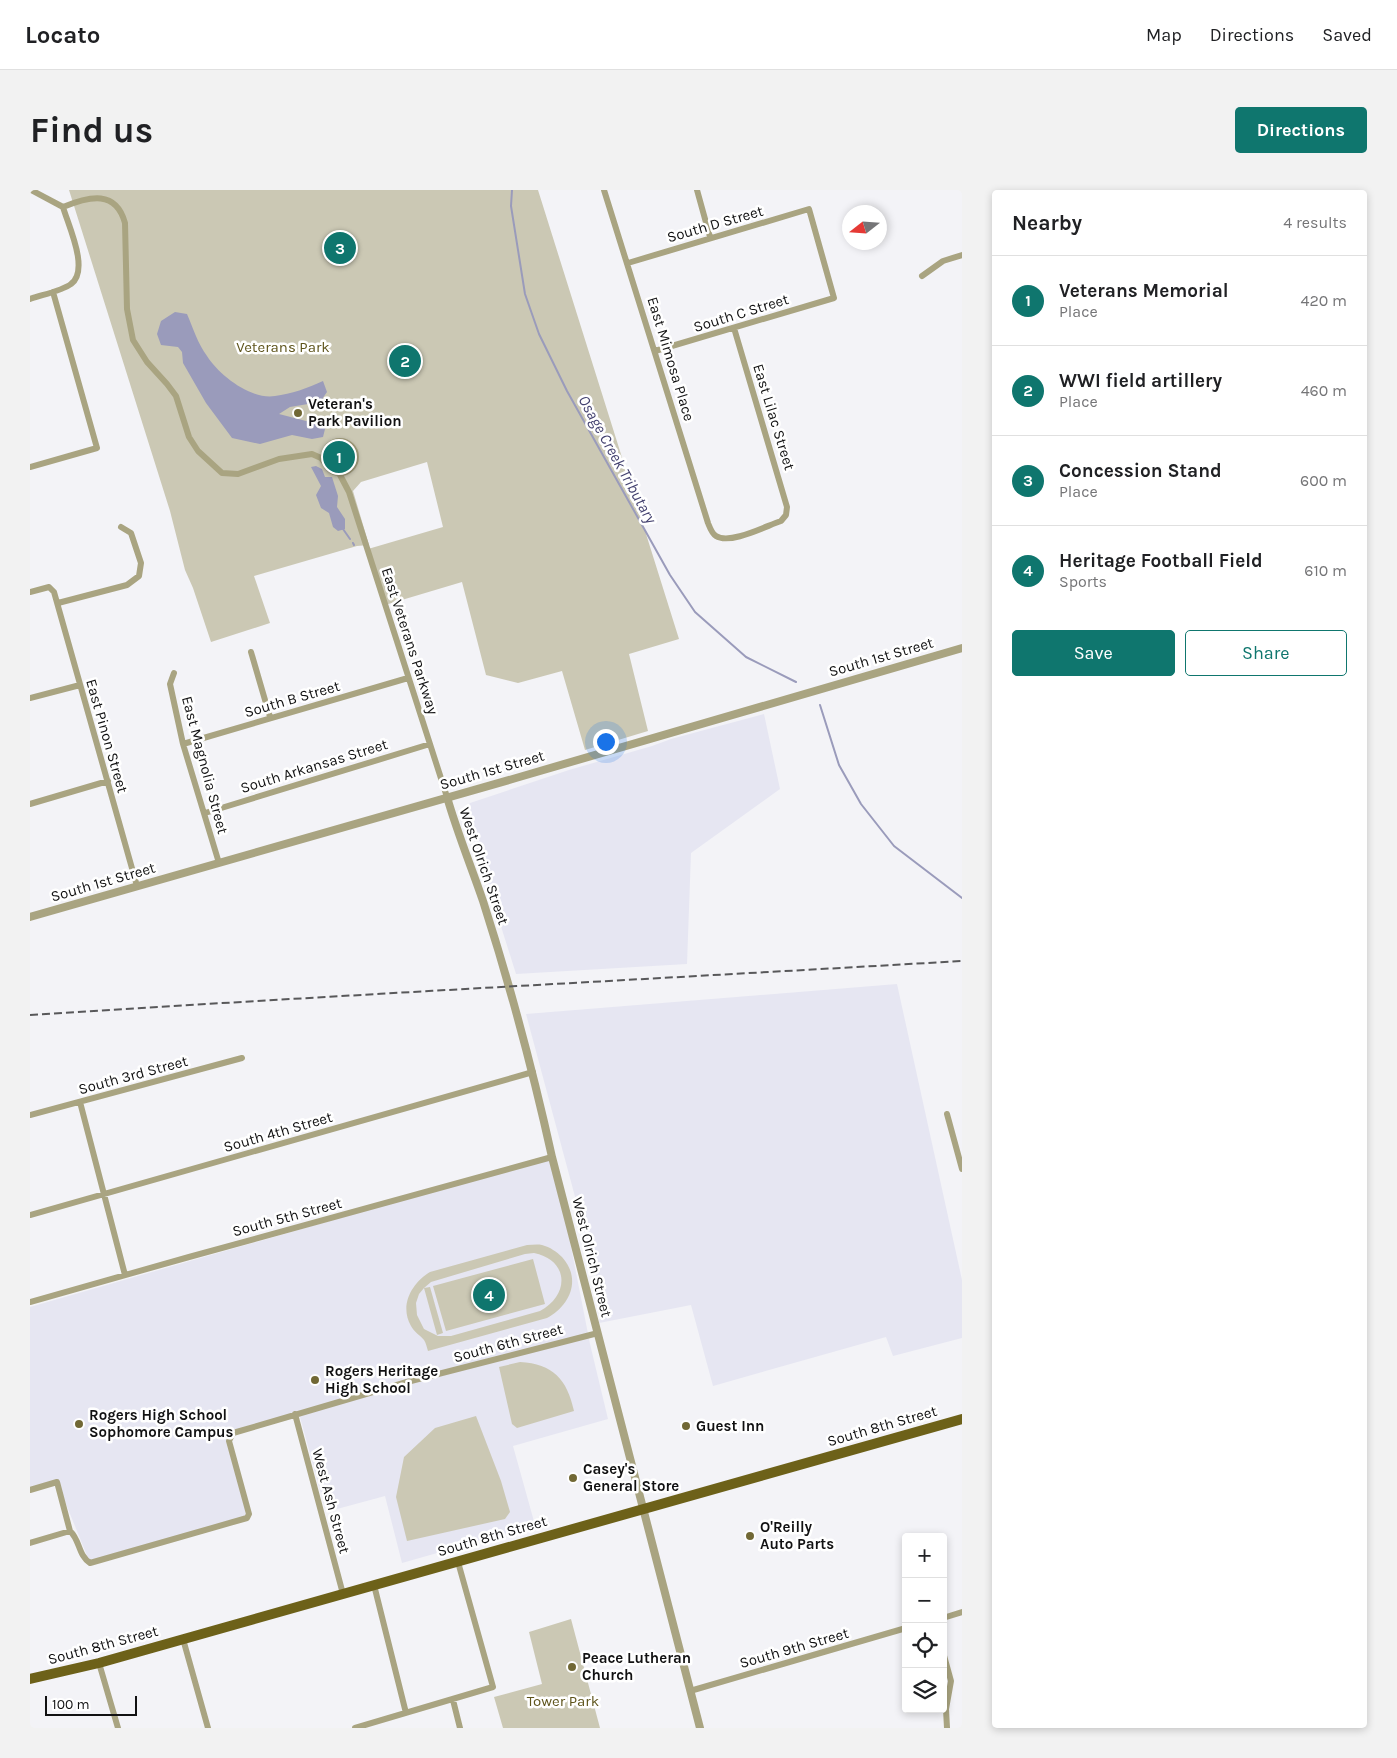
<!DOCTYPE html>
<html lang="en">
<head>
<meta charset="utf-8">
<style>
	:root { --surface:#fff; --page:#f2f2f2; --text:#202124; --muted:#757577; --line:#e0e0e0; --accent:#0f766e }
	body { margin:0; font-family:Karla,sans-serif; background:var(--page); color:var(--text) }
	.controls { position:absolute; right:15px; bottom:15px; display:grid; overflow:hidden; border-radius:5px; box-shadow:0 2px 8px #0003 }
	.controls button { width:45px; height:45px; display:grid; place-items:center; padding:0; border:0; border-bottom:1px solid var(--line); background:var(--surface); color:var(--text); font:25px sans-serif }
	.compass { position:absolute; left:812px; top:15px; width:45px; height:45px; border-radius:50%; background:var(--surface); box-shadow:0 2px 8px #0003; rotate:253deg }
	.scale { position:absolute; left:15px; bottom:12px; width:92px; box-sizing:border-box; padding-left:5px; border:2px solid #111112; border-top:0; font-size:14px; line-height:18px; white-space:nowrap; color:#111112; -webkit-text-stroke:4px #fff; paint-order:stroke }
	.you { position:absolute; left:575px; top:551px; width:18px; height:18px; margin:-12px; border:4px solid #fff; border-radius:50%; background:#1a73e8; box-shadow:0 0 0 8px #1a73e833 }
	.badge { display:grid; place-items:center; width:32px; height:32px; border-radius:50%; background:var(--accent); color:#fff; font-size:16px; font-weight:700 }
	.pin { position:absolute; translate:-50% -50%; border:2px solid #fff; box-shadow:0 1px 5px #0006 }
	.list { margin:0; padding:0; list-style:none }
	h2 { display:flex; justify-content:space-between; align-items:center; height:65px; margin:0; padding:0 20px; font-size:21px }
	h2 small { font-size:16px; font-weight:400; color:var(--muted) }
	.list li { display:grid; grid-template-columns:32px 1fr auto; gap:15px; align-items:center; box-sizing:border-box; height:90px; padding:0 20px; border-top:1px solid var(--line) }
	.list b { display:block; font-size:19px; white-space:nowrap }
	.list p { margin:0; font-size:16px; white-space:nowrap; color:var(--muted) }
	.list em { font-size:16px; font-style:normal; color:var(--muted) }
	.actions { display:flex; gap:10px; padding:15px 20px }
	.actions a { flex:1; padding:11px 0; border:1px solid var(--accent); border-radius:5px; text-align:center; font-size:18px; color:var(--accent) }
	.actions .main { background:var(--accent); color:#fff }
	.icon { flex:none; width:28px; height:28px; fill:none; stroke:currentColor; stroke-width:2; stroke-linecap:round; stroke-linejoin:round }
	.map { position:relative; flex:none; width:932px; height:1538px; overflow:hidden; border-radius:5px }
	header { display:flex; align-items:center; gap:30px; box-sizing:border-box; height:70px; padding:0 25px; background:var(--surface); border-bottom:1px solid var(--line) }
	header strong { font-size:24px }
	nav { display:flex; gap:28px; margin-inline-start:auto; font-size:18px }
	.intro { display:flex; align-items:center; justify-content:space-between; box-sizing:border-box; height:120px; padding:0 30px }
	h1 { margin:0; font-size:35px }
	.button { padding:12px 22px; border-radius:5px; background:var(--accent); color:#fff; font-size:18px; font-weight:700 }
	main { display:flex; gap:30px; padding:0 30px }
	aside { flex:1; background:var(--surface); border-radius:5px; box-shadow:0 2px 8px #0003 }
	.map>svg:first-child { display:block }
	.built { fill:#e6e6f2 }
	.green { fill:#cbc8b4; fill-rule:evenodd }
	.water { fill:#9a9bbb }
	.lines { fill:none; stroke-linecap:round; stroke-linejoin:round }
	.stream { stroke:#9a9bbb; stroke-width:2 }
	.minor { stroke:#a9a481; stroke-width:6 }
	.tertiary { stroke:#a9a481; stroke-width:8 }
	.primary { stroke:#6d6119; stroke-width:10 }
	.rail { stroke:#58585a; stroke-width:2; stroke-dasharray:8 4; stroke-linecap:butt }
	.poi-dot { fill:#716835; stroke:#fff; stroke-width:2 }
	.labels { text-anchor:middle; stroke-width:5; stroke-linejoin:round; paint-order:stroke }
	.street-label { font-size:15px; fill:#111112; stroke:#fff }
	.park-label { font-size:15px; fill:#5e541b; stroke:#fff }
	.poi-label { font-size:15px; font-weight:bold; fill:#111112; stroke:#fff; text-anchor:start }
	.water-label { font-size:16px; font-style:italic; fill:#43416f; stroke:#fff }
</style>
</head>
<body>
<header>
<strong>Locato</strong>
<nav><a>Map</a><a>Directions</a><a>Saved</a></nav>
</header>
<div class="intro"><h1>Find us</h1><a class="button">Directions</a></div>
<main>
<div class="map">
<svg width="932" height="1538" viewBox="0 0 932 1538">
	<rect width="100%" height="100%" fill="#f3f3f7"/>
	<path class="built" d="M734 524 750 599 661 663 657 774 486 784 435 622 440 613 539 580 622 556 641 549Z
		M867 794 932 1090V1148L863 1166 856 1147 683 1196 661 1115 569 1133 573 1111 496 824Z
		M522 967 526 980 560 1154 578 1229 483 1256 505 1335 372 1373 355 1306 296 1322 270 1227 203 1243 199 1251 217 1328 60 1373 27 1292 0 1300V1117Z"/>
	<path class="green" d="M39 0H508L649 449 599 464 618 541 555 560 532 481 488 493 456 485 432 392 355 415 338 359 413 337 397 272 331 292 323 301 339 355 327 356 224 386 240 433 181 452 163 398 155 380 140 321Z
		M497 1055C502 1055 507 1054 512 1055 520 1057 527 1062 532 1067 552 1089 540 1116 517 1128L398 1161C397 1158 396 1153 394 1150 390 1145 384 1142 381 1136 369 1115 382 1093 400 1082ZM504 1063C539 1070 540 1105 510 1121L421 1146H408L394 1139 387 1125 386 1113 389 1104 394 1098 407 1145 413 1143 400 1097 394 1098 401 1092 495 1064Z
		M503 1069 515 1114 416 1141 403 1096Z
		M490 1172C523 1174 537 1189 544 1221L487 1238 482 1234 469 1177Z
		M446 1226 471 1291 480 1322 475 1329 377 1351 366 1307 374 1267 405 1238Z
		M541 1429 570 1538H473L464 1507 512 1494 499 1442Z"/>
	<path class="water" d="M145 122 157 124C163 138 168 154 177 166 189 185 221 210 245 206 261 204 278 198 293 191L297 202 290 212 260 217 249 224 276 231 292 230 296 235 293 247 282 249 262 245 230 254 202 248 176 213 153 173 152 162 148 157 131 155 127 144 131 131Z
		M286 276 292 279 295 287H302L308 306 307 317 315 329V339L308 341 303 337 299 323 291 318 286 305 291 296 281 277Z"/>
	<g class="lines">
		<path class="stream" d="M482 0 481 16 495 104 509 144 537 201 640 385 665 422 716 467 766 492
			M313 339 320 349
			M323 353 324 355
			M790 515 809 575 831 614 864 656 932 708"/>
		<path class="minor" d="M574 0 678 333C680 338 682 344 686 346 700 355 736 336 751 331L756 325 757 317 704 138
			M667 0 680 47
			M33 17C60 6 86 0 95 33L97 119 103 150 117 172 137 194 146 206 159 247 168 261 192 283 208 284 249 269 282 264 291 268 296 274
			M598 73 779 19 804 108 625 161
			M892 86 913 71 932 65
			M0 109C11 105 32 101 41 94 60 80 38 35 33 17L1 0
			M294 267a16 16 0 1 1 32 0a16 16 0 1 1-32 0Z
			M0 277 67 258 23 102
			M309 283 319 302 417 607
			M0 402 19 397 24 402 107 696
			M28 413 97 395 109 386 111 373 101 343 91 337
			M221 462 240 527
			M144 483 140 494 153 554 189 673
			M0 508 50 495
			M153 554 378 488
			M0 614 78 591
			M175 623 400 554
			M50 912 95 1085
			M917 924 932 979
			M0 925 212 868
			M0 1025 503 882
			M0 1112 159 1067 522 967
			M265 1224 313 1404
			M0 1300 27 1292 40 1341C50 1350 48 1365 60 1373L217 1328 219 1324 199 1251 203 1243 377 1192 568 1143
			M0 1353 40 1341
			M344 1395 376 1523
			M913 1428 932 1422
			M153 1449 178 1538
			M913 1462 921 1491 916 1519 917 1538
			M69 1473 88 1538
			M660 1501 876 1438
			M423 1510 430 1538
			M325 1538 463 1497 428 1372"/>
		<path class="tertiary" d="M417 607C427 642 441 676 453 711 480 795 503 881 522 967L670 1538
			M0 727 486 588 932 458"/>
		<path class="primary" d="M0 1489 69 1473 932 1229"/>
		<path class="rail" d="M0 825C311 805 621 789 932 771"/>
	</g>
	<g class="poi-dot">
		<circle cx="268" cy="223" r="5"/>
		<circle cx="285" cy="1190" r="5"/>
		<circle cx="49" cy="1234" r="5"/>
		<circle cx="656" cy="1236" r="5"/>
		<circle cx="543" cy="1288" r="5"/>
		<circle cx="720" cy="1346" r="5"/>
		<circle cx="542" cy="1477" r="5"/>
	</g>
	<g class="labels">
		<g class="street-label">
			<text transform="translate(685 34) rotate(-16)" y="5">South D Street</text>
			<text transform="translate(711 123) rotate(-17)" y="5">South C Street</text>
			<text transform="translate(641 169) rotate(73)" y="5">East Mimosa Place</text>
			<text transform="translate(744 227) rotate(73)" y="5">East Lilac Street</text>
			<text transform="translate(380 451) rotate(72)" y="5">East Veterans Parkway</text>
			<text transform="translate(851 467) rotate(-16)" y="5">South 1st Street</text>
			<text transform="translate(262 509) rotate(-16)" y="5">South B Street</text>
			<text transform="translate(77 546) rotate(74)" y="5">East Pinon Street</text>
			<text transform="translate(175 575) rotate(75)" y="5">East Magnolia Street</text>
			<text transform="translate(284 576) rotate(-17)" y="5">South Arkansas Street</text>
			<text transform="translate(462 580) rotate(-16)" y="5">South 1st Street</text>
			<text transform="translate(454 676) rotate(71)" y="5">West Olrich Street</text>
			<text transform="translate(73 692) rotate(-16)" y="5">South 1st Street</text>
			<text transform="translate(103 885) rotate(-15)" y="5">South 3rd Street</text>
			<text transform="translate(248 942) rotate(-16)" y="5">South 4th Street</text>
			<text transform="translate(257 1027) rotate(-15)" y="5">South 5th Street</text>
			<text transform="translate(562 1067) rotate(76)" y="5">West Olrich Street</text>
			<text transform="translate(478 1153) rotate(-15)" y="5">South 6th Street</text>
			<text transform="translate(852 1236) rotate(-16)" y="5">South 8th Street</text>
			<text transform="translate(301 1311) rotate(75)" y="5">West Ash Street</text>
			<text transform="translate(462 1346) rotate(-16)" y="5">South 8th Street</text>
			<text transform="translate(73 1455) rotate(-15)" y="5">South 8th Street</text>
			<text transform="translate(764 1458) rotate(-16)" y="5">South 9th Street</text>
		</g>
		<g class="park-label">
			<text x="253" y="162">Veterans Park</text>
			<text x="533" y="1516">Tower Park</text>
		</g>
		<g class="poi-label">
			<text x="278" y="219">Veteran's<tspan x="278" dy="17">Park Pavilion</tspan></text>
			<text x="295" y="1186">Rogers Heritage<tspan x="295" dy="17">High School</tspan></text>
			<text x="59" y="1230">Rogers High School<tspan x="59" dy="17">Sophomore Campus</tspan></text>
			<text x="666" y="1241">Guest Inn</text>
			<text x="553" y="1284">Casey's<tspan x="553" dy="17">General Store</tspan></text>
			<text x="730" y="1342">O'Reilly<tspan x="730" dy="17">Auto Parts</tspan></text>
			<text x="552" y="1473">Peace Lutheran<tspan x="552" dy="17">Church</tspan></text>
		</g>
		<g class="water-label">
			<text transform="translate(588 269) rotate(61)" y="6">Osage Creek Tributary</text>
		</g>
	</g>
</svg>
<div class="controls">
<button>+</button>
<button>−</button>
<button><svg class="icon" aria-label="locate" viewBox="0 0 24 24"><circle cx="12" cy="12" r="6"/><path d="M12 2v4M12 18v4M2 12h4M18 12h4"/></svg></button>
<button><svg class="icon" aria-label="layers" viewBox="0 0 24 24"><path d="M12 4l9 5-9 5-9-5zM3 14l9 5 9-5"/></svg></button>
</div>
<svg class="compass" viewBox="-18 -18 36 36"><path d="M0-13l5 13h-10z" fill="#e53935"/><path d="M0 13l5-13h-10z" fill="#757577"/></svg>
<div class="scale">100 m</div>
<div class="you"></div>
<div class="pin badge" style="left:309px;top:267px">1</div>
<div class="pin badge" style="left:375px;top:171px">2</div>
<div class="pin badge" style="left:310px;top:58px">3</div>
<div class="pin badge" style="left:459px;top:1105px">4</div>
</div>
<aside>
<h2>Nearby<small>4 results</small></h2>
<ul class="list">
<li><span class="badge">1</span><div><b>Veterans Memorial</b><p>Place</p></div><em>420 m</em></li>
<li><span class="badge">2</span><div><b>WWI field artillery</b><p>Place</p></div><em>460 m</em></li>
<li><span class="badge">3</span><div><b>Concession Stand</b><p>Place</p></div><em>600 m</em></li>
<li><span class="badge">4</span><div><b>Heritage Football Field</b><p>Sports</p></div><em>610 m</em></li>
</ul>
<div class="actions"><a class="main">Save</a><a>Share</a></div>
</aside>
</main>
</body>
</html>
